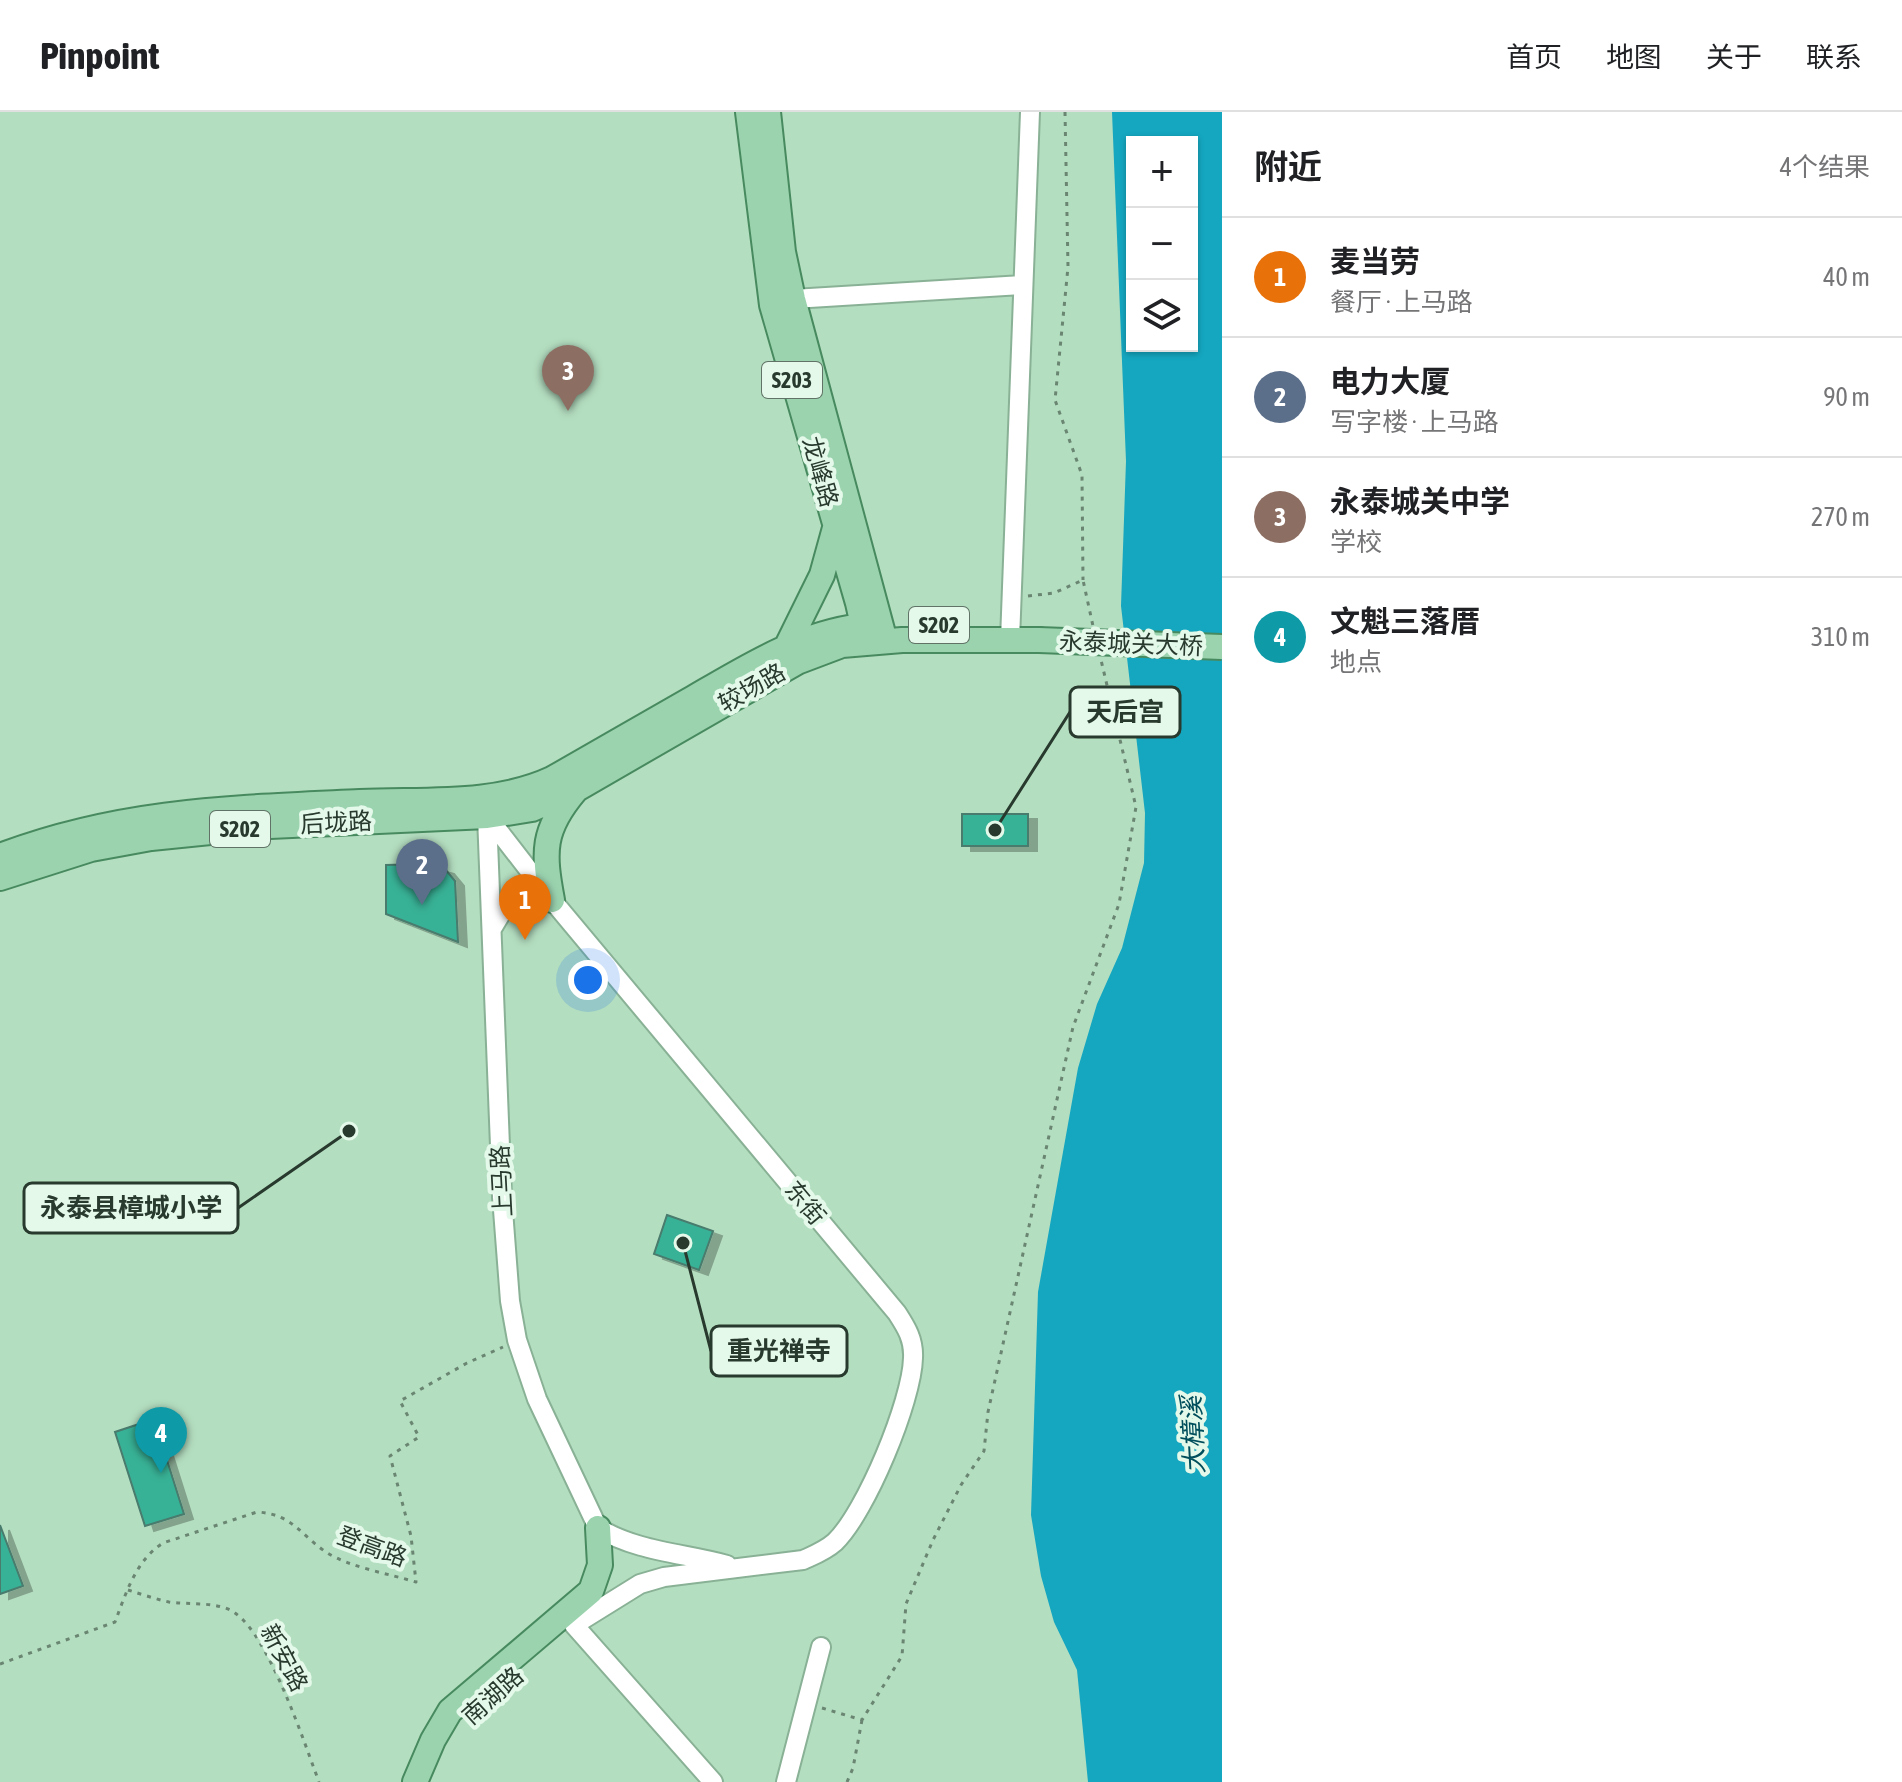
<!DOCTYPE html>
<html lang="zh">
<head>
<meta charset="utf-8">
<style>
	:root { --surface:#fff; --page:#f6f6f6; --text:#202124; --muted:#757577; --line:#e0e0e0; --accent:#1a73e8 }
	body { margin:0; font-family:"Asap Condensed","Noto Sans SC",sans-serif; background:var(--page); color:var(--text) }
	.controls { position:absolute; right:24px; top:24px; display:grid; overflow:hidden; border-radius:0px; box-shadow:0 2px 6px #0004 }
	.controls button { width:72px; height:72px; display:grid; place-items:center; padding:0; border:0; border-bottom:2px solid var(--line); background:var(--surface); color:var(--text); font:40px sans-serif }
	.you { position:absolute; left:588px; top:868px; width:28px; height:28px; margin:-20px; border:6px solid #fff; border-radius:50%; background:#1a73e8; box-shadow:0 0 0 12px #1a73e833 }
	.badge { display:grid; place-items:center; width:52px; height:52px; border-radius:50%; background:var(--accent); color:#fff; font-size:26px; font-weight:700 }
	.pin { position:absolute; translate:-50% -66px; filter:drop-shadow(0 2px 4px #0008) }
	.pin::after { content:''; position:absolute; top:42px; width:28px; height:24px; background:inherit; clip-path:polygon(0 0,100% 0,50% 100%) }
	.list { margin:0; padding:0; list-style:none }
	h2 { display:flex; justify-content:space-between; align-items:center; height:104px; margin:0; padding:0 32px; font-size:34px }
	h2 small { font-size:26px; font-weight:400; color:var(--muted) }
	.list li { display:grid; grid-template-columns:52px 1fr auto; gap:24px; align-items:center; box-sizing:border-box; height:120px; padding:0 32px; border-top:2px solid var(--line) }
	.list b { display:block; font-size:30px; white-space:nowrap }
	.list p { margin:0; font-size:26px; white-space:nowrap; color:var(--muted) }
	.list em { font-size:26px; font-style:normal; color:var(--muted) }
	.icon { flex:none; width:44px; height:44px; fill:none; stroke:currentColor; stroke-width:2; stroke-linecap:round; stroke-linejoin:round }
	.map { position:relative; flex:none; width:1222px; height:1670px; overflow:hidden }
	header { display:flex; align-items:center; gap:48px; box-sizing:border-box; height:112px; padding:0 40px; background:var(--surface); border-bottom:2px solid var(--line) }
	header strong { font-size:38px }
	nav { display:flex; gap:44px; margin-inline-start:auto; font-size:28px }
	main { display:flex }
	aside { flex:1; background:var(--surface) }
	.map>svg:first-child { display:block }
	.water { fill:#15a7c0; fill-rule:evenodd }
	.building { fill:#38b296; stroke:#487b6d; stroke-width:2; filter:url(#shadow) }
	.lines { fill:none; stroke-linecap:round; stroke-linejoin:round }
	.minor-casing { stroke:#89b195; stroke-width:22 }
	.major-casing { stroke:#488a5f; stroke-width:28 }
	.path { stroke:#6a8672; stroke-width:3; stroke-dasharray:4 6; stroke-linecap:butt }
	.minor { stroke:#fff; stroke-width:18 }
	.major { stroke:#9bd3af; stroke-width:24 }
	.major-bridge-casing { stroke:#488a5f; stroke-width:28; stroke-linecap:butt }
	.major-bridge { stroke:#9bd3af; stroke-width:24 }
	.labels { text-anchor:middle; stroke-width:8; stroke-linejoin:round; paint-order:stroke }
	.shield { fill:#e4f9ea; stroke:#607366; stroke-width:2 }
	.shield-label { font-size:22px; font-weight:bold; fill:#28392d }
	.street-label { font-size:24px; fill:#28392d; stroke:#e4f9ea }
	.water-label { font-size:26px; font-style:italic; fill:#004e5c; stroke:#e4f9ea }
	.leader { fill:none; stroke:#28392d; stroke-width:3 }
	.callout-dot { fill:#28392d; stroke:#e4f9ea; stroke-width:3 }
	.callout { fill:#e4f9ea; stroke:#28392d; stroke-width:3 }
	.callout-label { font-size:26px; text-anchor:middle; font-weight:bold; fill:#28392d }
</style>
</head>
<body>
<header>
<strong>Pinpoint</strong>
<nav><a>首页</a><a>地图</a><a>关于</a><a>联系</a></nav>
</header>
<main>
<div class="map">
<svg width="1222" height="1670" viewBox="0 0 1222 1670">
	<defs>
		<filter id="shadow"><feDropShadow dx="9" dy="5" stdDeviation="0" flood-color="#0004"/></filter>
	</defs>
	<rect width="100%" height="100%" fill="#b4dec0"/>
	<path class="water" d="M1112 0H1222V1670H1088L1077 1558 1054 1510 1041 1464 1031 1403 1038 1180 1078 956 1097 892 1122 836 1144 751 1145 701 1121 494 1126 349ZM1132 30H1192V234H1132Z"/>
	<path class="building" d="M962 702H1028V734H962Z
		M424 752 445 757 455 769 458 830 386 802V753Z
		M667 1103 713 1119 699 1158 654 1142Z
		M154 1307 184 1402 145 1414 115 1320Z
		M0 1413 23 1474 0 1482Z"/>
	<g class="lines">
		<g class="minor-casing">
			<path id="minor" d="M793 187 1023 173
				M1010 528 1030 0
				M487 704 552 788 897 1201C906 1215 914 1227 913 1246 912 1289 866 1400 835 1430 825 1439 814 1443 803 1448L664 1465 640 1472 574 1513 713 1670
				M487 704 502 1085 510 1189 517 1228 537 1287 598 1416C638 1440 684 1441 727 1453
				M493 815 505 795 531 787 552 788
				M786 1670 821 1535"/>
		</g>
		<g class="major-casing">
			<path id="major" d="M748 0 772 193 858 491 866 527
				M768 0 783 140 793 187 885 529
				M787 534 822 463 835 416
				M0 744C121 698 233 696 360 690 423 687 494 694 552 667 598 641 644 614 690 588 745 556 798 522 862 514
				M0 766 91 737 151 726 270 714 487 704 532 697 575 678 797 550 842 533 902 528H1039
				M552 788C543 740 542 718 575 679
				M415 1670 433 1628 450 1599 591 1479 600 1453 598 1416"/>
		</g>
		<path class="path" d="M1065 0 1068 155 1055 288 1082 363 1083 468
			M1028 484 1054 481 1083 468 1093 514
			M128 1478C141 1482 155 1487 169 1490 188 1493 219 1489 235 1501 269 1524 304 1630 319 1670
			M0 1552 115 1510C126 1481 136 1448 163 1431L257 1400C293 1402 300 1423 326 1440 348 1455 390 1462 416 1470L411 1424 390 1344 419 1325 400 1289 467 1251 503 1235
			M822 1596 862 1608 902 1544 906 1492 933 1428 961 1373 984 1339 988 1300 1073 915 1119 792 1136 695 1101 548
			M847 1670 853 1656 862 1608"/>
		<use href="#minor" class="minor"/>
		<use href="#major" class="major"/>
		<g class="major-bridge-casing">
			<path id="major-bridge" d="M1039 528 1222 535"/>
		</g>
		<use href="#major-bridge" class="major-bridge"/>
	</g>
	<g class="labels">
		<g class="shield">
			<rect x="762" y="250" width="60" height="36" rx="6"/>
			<rect x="909" y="495" width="60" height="36" rx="6"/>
			<rect x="210" y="699" width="60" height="36" rx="6"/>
		</g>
		<g class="shield-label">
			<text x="792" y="276">S203</text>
			<text x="939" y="521">S202</text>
			<text x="240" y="725">S202</text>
		</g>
		<g class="street-label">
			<text transform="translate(820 360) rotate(74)" y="8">龙峰路</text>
			<text transform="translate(1131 532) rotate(2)" y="8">永泰城关大桥</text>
			<text transform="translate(752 576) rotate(-30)" y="8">较场路</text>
			<text transform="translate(336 711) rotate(-3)" y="8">后垅路</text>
			<text transform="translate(502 1069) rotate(-93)" y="8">上马路</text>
			<text transform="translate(805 1091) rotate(50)" y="8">东街</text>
			<text transform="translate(372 1435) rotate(20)" y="8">登高路</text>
			<text transform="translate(284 1546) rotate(62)" y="8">新安路</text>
			<text transform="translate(493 1584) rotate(-42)" y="8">南湖路</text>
		</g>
		<g class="water-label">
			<text transform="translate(1193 1323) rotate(-93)" y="9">大樟溪</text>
		</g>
	</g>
	<path class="leader" d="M995 718L1070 600M349 1019L238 1096M683 1131L711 1239"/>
	<g class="callout-dot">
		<circle cx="995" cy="718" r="8"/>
		<circle cx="349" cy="1019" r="8"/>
		<circle cx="683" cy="1131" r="8"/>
	</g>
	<g class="callout">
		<rect x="1070" y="575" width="110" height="50" rx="8"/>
		<rect x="24" y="1071" width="214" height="50" rx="8"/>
		<rect x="711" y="1214" width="136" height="50" rx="8"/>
	</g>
	<g class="callout-label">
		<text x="1125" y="609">天后宫</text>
		<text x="131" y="1105">永泰县樟城小学</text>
		<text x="779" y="1248">重光禅寺</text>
	</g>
</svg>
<div class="controls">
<button>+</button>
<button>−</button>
<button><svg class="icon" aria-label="layers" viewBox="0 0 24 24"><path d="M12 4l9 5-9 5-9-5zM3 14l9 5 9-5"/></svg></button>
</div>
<div class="you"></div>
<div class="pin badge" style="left:525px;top:828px;background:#e8710a">1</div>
<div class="pin badge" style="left:422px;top:793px;background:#5c6f8a">2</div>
<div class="pin badge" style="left:568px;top:299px;background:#8d6e63">3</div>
<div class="pin badge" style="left:161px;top:1361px;background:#0f9aa8">4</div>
</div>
<aside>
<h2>附近<small>4个结果</small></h2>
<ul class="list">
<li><span class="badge" style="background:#e8710a">1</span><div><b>麦当劳</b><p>餐厅 · 上马路</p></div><em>40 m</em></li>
<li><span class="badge" style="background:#5c6f8a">2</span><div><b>电力大厦</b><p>写字楼 · 上马路</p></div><em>90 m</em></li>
<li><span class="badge" style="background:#8d6e63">3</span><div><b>永泰城关中学</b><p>学校</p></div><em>270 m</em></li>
<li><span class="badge" style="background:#0f9aa8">4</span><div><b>文魁三落厝</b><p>地点</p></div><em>310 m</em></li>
</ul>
</aside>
</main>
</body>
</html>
